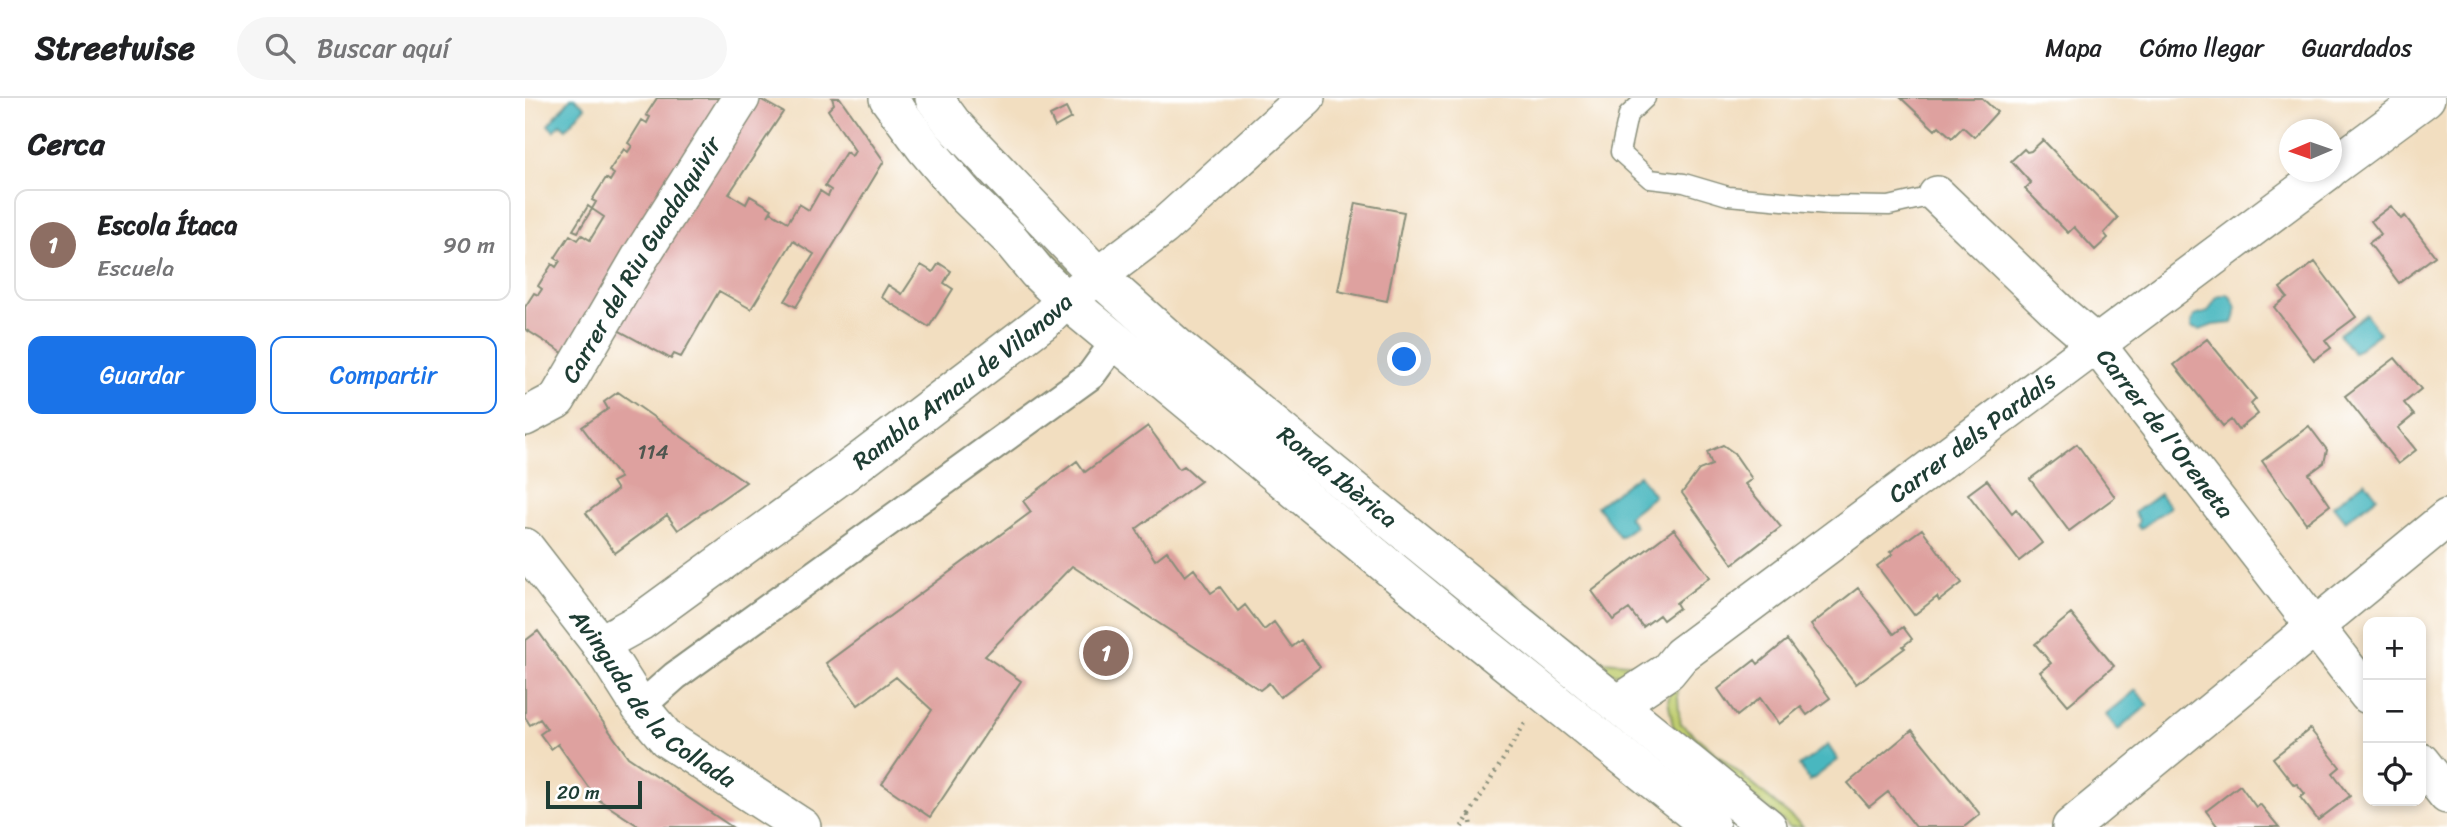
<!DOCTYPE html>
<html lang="es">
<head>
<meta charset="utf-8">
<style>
	:root { --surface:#fff; --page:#f6f6f6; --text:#202124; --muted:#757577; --line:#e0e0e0; --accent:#1a73e8 }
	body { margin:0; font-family:Sriracha,sans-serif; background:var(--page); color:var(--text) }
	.controls { position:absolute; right:21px; bottom:21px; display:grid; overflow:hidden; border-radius:14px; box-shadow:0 4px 10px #0003 }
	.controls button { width:63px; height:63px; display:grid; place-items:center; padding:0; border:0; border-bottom:2px solid var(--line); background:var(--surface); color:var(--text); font:35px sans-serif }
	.compass { position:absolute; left:1754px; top:21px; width:63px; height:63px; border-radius:50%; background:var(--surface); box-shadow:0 4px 10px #0003; rotate:268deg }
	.scale { position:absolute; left:21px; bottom:18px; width:96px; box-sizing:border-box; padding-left:7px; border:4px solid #1f3d34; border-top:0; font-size:19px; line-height:24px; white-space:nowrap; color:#1f3d34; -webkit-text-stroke:5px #fff; paint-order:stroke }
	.you { position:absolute; left:880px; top:262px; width:24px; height:24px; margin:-18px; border:5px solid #fff; border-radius:50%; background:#1a73e8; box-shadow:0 0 0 10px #1a73e833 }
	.badge { display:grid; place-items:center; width:46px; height:46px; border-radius:50%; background:var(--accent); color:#fff; font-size:23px; font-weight:700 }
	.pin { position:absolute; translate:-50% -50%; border:4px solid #fff; box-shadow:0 2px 7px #0006 }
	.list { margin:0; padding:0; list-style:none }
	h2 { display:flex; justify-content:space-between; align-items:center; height:91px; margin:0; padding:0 28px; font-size:30px }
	h2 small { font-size:23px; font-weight:400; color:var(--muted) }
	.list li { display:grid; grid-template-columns:46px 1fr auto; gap:21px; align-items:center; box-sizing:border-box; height:112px; margin:0 14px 14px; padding:0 14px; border:2px solid var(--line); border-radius:14px }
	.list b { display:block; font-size:26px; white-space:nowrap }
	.list p { margin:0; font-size:23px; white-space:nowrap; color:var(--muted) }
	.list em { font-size:23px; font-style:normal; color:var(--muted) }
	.actions { display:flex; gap:14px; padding:21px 28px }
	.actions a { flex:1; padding:16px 0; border:2px solid var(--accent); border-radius:14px; text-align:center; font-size:24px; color:var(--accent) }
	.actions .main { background:var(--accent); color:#fff }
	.icon { flex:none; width:38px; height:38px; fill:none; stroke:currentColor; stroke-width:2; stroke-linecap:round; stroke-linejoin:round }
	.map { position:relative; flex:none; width:1922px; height:729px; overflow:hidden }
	header { display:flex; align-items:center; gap:42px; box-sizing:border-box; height:98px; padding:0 35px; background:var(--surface); border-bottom:2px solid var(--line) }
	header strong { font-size:33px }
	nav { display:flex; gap:38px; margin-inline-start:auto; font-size:24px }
	.search { width:490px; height:63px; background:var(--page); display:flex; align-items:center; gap:18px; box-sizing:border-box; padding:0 24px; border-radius:38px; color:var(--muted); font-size:26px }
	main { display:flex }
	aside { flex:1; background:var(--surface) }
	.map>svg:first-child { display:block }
	.green { fill:#c0cd6f; stroke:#708552; stroke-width:2 }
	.water { fill:#48b7bf; stroke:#347a7a; stroke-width:2 }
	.building { fill:#dea19f }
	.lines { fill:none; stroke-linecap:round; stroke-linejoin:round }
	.service-casing { stroke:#888e7a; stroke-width:21 }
	.pedestrian-casing { stroke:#888e7a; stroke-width:32 }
	.minor-casing { stroke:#888e7a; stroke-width:40 }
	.path { stroke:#888e7a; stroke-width:4.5; stroke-dasharray:2 5; stroke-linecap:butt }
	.service { stroke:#fff; stroke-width:18 }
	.pedestrian { stroke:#fff; stroke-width:28 }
	.minor { stroke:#fff; stroke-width:37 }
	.labels { text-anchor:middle; stroke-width:7; stroke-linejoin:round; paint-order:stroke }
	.number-label { font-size:21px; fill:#4f564f }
	.street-label { font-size:24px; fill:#1f3d34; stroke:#fff }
</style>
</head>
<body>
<header>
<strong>Streetwise</strong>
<div class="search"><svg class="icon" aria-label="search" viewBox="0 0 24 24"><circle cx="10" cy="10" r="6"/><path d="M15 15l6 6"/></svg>Buscar aquí</div>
<nav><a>Mapa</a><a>Cómo llegar</a><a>Guardados</a></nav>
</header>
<main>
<aside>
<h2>Cerca<small></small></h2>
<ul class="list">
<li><span class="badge" style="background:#8d6e63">1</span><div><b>Escola Ítaca</b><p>Escuela</p></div><em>90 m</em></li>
</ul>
<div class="actions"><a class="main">Guardar</a><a>Compartir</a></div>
</aside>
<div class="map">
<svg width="1922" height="729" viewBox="0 0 1922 729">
	<rect width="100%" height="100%" fill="#fff"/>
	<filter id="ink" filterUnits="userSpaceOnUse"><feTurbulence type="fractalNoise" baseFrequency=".0143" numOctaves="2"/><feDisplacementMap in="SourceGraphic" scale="14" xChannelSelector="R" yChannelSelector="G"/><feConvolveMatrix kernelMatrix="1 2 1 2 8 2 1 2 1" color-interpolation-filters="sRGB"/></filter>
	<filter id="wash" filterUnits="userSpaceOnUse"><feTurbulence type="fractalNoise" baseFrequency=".00686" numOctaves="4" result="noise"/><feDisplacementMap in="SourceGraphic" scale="28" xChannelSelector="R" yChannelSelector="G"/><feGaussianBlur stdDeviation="1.57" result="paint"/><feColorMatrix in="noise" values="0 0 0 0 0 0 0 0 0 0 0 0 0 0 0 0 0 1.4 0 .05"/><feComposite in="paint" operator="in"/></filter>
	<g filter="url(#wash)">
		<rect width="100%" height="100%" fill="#f2dec0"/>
		<path class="green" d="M380 0H390L415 36 543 170 546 181 541 182 414 44Z
			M980 488 1079 563 1123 567C1100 579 1091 579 1067 567L974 494Z
			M1149 586 1152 588 1155 625 1278 729H1265L1163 645 1148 628 1143 602Z"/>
		<path class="water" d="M46 0H50L60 9 41 31 35 26 29 33 23 27Z
			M1702 196C1712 203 1713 215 1708 225L1688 227 1675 232 1666 230V225L1669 218 1683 214 1692 199Z
			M1841 216 1855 235 1828 255 1814 236Z
			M1114 377 1129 398 1103 418 1110 428 1095 439 1072 408Z
			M1840 383 1852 399 1820 423 1808 408Z
			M1635 396 1645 409 1615 431 1612 427 1614 422 1609 415Z
			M1611 592 1623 607 1593 632 1581 617Z
			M1303 647 1313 662 1285 683 1274 668Z"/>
		<g id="blocks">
			<path class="building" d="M132 0H200L38 255 0 231V209L9 195 13 197 17 191 13 188 27 166 31 169 35 163 30 160 45 137 53 142 57 137 65 142 79 119 67 111 71 104 67 102 81 80 85 83 89 76 84 73 99 51 103 54 107 48 103 45 117 22 122 25 125 19 121 17Z
				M233 0 258 14 204 96 221 106 225 98 247 111 243 118 246 114 263 124 274 106 284 112 295 93 303 98 306 92 300 88 321 54 327 58 330 53 303 12 309 6 307 0H315L359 63 271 209 260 203 289 156 268 143 226 211 194 193 156 259 149 256 146 261 89 230Z
				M1376 0H1457L1472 14 1449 39 1438 29 1427 40 1414 28 1410 32Z
				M541 10 546 20 530 29 525 18Z
				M1518 42 1593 120 1579 135 1583 140 1570 152 1549 129 1543 135 1500 91 1506 85 1486 63 1499 51 1502 54 1506 53Z
				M831 105 879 114 862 203 813 193Z
				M63 108 67 111 53 134 48 132Z
				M1866 108 1876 121 1880 118 1910 158 1874 185 1844 145 1856 136 1846 123Z
				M1790 164 1831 219 1800 242 1806 250 1789 262 1749 209 1762 199 1755 190Z
				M414 165 426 173 419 185 428 191 404 229 356 199 363 187 377 196 396 167 408 174Z
				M1682 241 1731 301 1726 306 1733 316 1713 332 1706 322 1698 328 1649 267Z
				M1870 260 1896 291 1879 305 1889 317 1873 330 1891 352 1873 366 1820 298Z
				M93 294 221 384 153 432 142 417 90 455 61 415 92 392 87 384 95 380 57 329 83 311 79 304Z
				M623 328 654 371 659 368 676 383 611 431 630 462 642 453 660 478 669 471 686 495 695 489 713 513 720 507 739 532 749 524 767 549 776 542 795 569 755 599 744 585 735 592 547 468 460 558 496 583 405 719 357 686 407 612 371 579 333 607 301 565 506 414 498 403 552 363 560 374Z
				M1784 328 1802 352 1799 365 1784 376 1805 407 1781 425 1737 363Z
				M1552 346 1590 399 1544 433 1505 381Z
				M1198 347 1209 355 1227 381 1220 386 1256 429 1208 466 1157 395 1174 372 1187 367 1182 354Z
				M1462 382 1487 415 1491 411 1517 445 1494 463 1443 396Z
				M1149 431 1185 479 1151 505 1154 510 1138 522 1134 517 1118 529 1104 511 1088 522 1067 493Z
				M1397 431 1437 485 1414 503 1412 499 1389 517 1352 468 1368 456 1365 454Z
				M1333 490 1369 536 1378 529 1387 541 1378 548 1380 550 1331 586 1286 527Z
				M1546 516 1589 568 1543 607 1515 574 1526 565 1510 546Z
				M13 533 103 659 207 729H115L71 700 35 649 33 646 26 651 15 636 22 631 15 621 5 627 0 619V543Z
				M1262 542 1305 600 1282 617 1276 609 1254 626 1235 600 1212 618 1193 591 1230 562 1233 566Z
				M1785 631 1815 669 1808 675 1825 698 1793 722 1775 699 1780 696 1772 686 1769 687 1748 660Z
				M1387 632 1455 716 1439 729H1391L1363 694 1344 709 1323 685Z
				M1715 687 1731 709 1735 706 1754 729H1693L1681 713Z"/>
		</g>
	</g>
	<g filter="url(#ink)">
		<use href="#blocks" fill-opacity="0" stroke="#888e7a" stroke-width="2"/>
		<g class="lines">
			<g class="service-casing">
				<path id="service" d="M1121 0 1103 17 1095 54 1125 81 1159 85 1203 98 1303 107 1364 108 1412 97"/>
			</g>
			<g class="pedestrian-casing">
				<path id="pedestrian" d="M115 609 150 578 566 277 590 244"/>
			</g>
			<g class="minor-casing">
				<g id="minor">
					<path d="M363 0 400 50 440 97 484 140 512 174 541 202 924 519 1186 729"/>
					<path id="s1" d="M409 0 428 26 574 179 655 251 1243 729"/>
					<path d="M1806 70 1901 0"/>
					<path id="s2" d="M1412 97 1536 216 1571 246 1843 597"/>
					<path id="s3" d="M0 319 32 302 116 158 216 0"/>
					<path id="s4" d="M0 449 75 546 115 609 142 641 277 729"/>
					<path id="s5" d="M75 546 115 524 322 373 520 222 541 202 638 129 781 0"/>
					<path id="s6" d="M1093 606 1143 573 1156 557 1802 74"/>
					<path d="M1896 664 1922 697"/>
					<path d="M1546 729 1922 420"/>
				</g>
			</g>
			<path class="path" d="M945 717 947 729
				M937 729 1002 622"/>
			<use href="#service" class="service"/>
			<use href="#pedestrian" class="pedestrian"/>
			<use href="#minor" class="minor"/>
		</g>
	</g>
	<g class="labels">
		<g class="number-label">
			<text x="128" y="361">114</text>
		</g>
		<g class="street-label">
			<text dy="8" stroke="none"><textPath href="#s3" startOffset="200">Carrer del Riu Guadalquivir</textPath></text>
			<text dy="8" stroke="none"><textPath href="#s5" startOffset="448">Rambla Arnau de Vilanova</textPath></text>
			<text dy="8" stroke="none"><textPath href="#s2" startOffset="331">Carrer de l'Oreneta</textPath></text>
			<text dy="8" stroke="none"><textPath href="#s6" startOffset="444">Carrer dels Pardals</textPath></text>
			<text dy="8" stroke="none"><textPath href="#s1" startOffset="555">Ronda Ibèrica</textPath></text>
			<text dy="8" stroke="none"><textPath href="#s4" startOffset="200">Avinguda de la Collada</textPath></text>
		</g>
	</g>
</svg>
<div class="controls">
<button>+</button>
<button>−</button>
<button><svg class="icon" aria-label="locate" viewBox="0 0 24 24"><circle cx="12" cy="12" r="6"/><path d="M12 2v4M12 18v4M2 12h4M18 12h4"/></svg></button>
</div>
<svg class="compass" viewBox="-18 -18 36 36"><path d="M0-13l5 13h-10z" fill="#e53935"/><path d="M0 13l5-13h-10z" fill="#757577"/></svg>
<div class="scale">20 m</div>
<div class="you"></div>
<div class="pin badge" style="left:581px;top:555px;background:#8d6e63">1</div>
</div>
</main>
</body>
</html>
